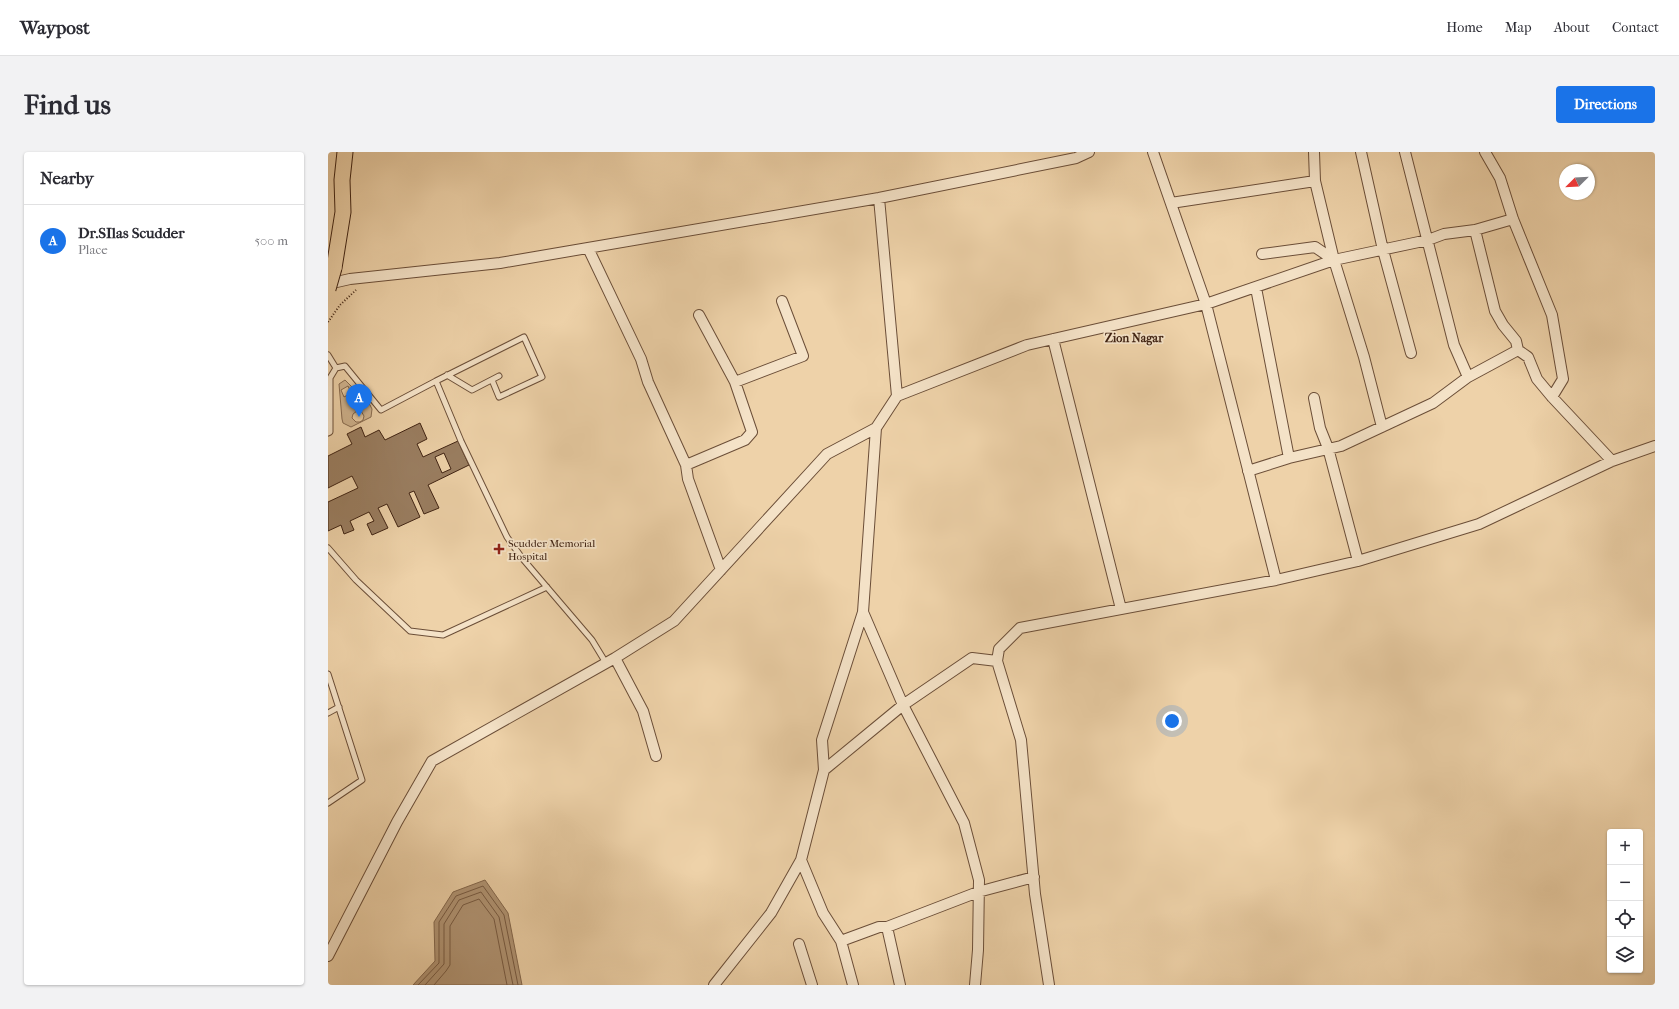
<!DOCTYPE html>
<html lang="en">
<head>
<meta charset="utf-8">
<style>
	:root { --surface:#fff; --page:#f2f2f3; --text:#2b2b33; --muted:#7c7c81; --line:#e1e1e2; --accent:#1a73e8 }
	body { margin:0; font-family:"IM FELL French Canon",serif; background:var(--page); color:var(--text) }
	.controls { position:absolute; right:12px; bottom:12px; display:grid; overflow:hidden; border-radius:4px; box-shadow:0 1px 3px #0004 }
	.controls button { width:36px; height:36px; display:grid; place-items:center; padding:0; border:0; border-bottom:1px solid var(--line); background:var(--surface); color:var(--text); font:20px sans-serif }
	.compass { position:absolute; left:1231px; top:12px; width:36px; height:36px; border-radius:50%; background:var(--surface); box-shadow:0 1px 3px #0004; rotate:246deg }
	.you { position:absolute; left:844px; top:569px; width:14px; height:14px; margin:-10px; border:3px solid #fff; border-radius:50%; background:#1a73e8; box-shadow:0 0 0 6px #1a73e833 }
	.badge { display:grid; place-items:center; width:26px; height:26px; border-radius:50%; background:var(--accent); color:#fff; font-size:13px; font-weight:700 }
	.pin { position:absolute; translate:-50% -33px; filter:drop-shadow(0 1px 2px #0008) }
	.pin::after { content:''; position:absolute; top:21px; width:14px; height:12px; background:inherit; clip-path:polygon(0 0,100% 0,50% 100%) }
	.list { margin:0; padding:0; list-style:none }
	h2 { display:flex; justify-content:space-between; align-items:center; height:52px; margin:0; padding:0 16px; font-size:17px }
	h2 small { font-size:13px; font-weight:400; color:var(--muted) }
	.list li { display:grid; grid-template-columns:26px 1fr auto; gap:12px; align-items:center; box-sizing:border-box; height:72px; padding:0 16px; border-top:1px solid var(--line) }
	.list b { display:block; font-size:15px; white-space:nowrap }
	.list p { margin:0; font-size:13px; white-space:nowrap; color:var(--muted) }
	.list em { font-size:13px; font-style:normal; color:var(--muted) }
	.icon { flex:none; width:22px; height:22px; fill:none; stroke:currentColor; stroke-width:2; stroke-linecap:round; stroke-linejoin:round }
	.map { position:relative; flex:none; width:1327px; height:833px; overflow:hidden; border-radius:4px }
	header { display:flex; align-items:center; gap:24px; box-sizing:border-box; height:56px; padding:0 20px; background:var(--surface); border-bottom:1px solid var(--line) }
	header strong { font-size:19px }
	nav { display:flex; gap:22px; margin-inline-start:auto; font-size:14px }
	.intro { display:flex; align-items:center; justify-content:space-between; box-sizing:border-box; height:96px; padding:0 24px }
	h1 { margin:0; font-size:28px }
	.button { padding:10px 18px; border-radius:4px; background:var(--accent); color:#fff; font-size:14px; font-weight:700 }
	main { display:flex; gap:24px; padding:0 24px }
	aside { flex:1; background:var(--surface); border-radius:4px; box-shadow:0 1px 3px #0004 }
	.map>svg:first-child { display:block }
	.green { fill:#d0b48f; stroke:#886b50; fill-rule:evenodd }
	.water { fill:#b29676; stroke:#84684e }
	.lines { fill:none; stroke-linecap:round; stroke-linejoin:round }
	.shore { stroke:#785c44; stroke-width:1 }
	.building { fill:#9a7e61; stroke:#3f2212; fill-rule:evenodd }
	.service-casing { stroke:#6b4e38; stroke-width:7 }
	.minor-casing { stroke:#6b4e38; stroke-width:12 }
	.primary-casing { stroke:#3f2212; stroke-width:17 }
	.path { stroke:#3f2212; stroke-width:2; stroke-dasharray:1 2; stroke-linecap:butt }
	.service { stroke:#f4e2c7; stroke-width:5 }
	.minor { stroke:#f4e2c7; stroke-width:10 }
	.primary { stroke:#eed2a9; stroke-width:15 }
	.primary-bridge-casing { stroke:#3f2212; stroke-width:17; stroke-linecap:butt }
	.primary-bridge { stroke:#eed2a9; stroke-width:15 }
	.poi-dot { fill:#8f2418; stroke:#f4e2c7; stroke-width:1.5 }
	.labels { text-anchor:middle; stroke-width:3.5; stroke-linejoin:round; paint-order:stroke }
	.poi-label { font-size:11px; fill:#3f2212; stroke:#f4e2c7; text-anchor:start }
	.neighbourhood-label { font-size:12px; font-weight:bold; fill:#3f2212; stroke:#f4e2c7 }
</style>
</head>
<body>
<header>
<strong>Waypost</strong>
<nav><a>Home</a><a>Map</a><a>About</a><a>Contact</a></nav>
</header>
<div class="intro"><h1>Find us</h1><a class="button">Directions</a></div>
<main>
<aside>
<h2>Nearby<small></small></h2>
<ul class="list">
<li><span class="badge">A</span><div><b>Dr.SIlas Scudder</b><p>Place</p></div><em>500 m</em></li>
</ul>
</aside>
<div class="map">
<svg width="1327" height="833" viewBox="0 0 1327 833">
	<rect width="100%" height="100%" fill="#eed2a9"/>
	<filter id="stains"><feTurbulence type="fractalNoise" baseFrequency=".005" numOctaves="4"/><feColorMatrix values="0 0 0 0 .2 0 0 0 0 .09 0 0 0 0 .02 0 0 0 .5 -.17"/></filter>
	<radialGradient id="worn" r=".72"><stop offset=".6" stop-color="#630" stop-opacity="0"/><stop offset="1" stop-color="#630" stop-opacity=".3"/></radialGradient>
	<path class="green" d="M17 228 42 253 44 257 43 265 23 275 15 271 14 267 11 232ZM20 234 23 241 16 245 13 238ZM29 259H33L36 264 35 268 32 270H28L24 266 25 262Z"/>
	<path class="water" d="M157 728 180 761 194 833H85L107 809 106 770 125 740Z"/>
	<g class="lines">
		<path class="shore" d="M90 833 111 811V770L128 744 155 734 176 763 190 833
			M97 833 116 812V772L131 748 153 740 171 765 185 833
			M106 833 118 819 122 813V774L135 753 151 747 166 767 179 833"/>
	</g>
	<path class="building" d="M92 271 99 287 89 292 95 305 130 289 141 313 100 333 111 356 96 362 86 339 81 341 92 365 70 375 59 352 50 356 60 376 44 383 39 372 46 369 41 360 22 369 26 378 16 382 13 373 0 379V350L30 336 24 324 0 336V304L24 292 19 282 33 275 37 285 51 278 57 288ZM116 301 123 317 114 321 107 305Z"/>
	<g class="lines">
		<g class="service-casing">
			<path id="service" d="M0 203 8 216
				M119 223 144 238 171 224
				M108 229 196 185 214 225 171 245 164 228
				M0 281 2 280V226L8 216 17 214 53 258 108 229 133 289 179 385 194 406 264 488 278 511
				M0 396 28 428 82 479 115 483 219 435
				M0 522 34 628 0 651
				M0 561 11 555"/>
		</g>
		<g class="minor-casing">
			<path id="minor" d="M825 0 878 152 948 428
				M986 0 987 29 1006 108
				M1033 0 1055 98 1083 201
				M1077 0 1126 193 1140 225
				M1157 0 1172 26 1185 67 1224 163 1235 227 1224 245
				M843 51 987 29
				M1147 78 1167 159 1175 173 1188 189 1190 198 1200 205 1209 227 1224 245 1284 309
				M260 96 313 207 320 230 358 313 360 327 393 418
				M934 102 987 95 1006 108 1036 205 1054 275
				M0 132 22 127 172 111 551 46 748 6 761 0
				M928 136 961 306
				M371 163 407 230 475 204 454 149
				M725 187 793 457
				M569 244 699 193 878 152 1006 108 1100 88 1116 82 1147 78 1185 67
				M986 246 992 276 1000 296 1030 409
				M358 313 417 288 424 280 407 230
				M920 319 961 306 1013 294 1105 251 1140 225 1190 198
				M535 460 575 553 636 671 651 728 650 798 647 833
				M287 506 315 559 328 604
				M496 618 575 553 644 506 669 509
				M473 708 495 761 513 789 525 833
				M559 775 572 833
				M513 789 551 775H559L650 740 706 725
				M471 792 484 833
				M0 804 69 670 104 609 287 506 346 469 499 302 548 276
				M386 833 443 761 473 708 496 618 494 588 535 460 548 276 569 244 551 46
				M721 833 707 742 693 588 669 509 671 497 692 476 948 428 1030 409 1151 372 1284 309 1327 294"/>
		</g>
		<g class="primary-casing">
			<path id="primary" d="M6 116 15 60 14 28 17 0"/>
		</g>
		<path class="path" d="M0 170 12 153 28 138"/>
		<use href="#service" class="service"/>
		<use href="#minor" class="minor"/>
		<use href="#primary" class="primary"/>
		<g class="primary-bridge-casing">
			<path id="primary-bridge" d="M0 137 6 116"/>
		</g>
		<use href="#primary-bridge" class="primary-bridge"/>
	</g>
	<path class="poi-dot" d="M169 391h4v4h4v4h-4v4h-4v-4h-4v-4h4z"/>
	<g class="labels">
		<g class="poi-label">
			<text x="180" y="395">Scudder Memorial<tspan x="180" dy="13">Hospital</tspan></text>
		</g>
		<g class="neighbourhood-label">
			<text x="806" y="190">Zion Nagar</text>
		</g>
	</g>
	<rect width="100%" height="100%" filter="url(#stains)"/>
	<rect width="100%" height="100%" fill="url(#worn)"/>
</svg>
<div class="controls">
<button>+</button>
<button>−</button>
<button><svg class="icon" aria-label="locate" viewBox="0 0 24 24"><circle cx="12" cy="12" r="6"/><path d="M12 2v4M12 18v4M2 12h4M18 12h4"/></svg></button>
<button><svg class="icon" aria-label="layers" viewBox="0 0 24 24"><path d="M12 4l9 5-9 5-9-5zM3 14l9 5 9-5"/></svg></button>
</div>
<svg class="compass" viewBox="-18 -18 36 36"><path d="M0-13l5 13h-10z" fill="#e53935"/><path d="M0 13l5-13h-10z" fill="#7c7c81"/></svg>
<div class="you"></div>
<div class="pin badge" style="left:31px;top:265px">A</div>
</div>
</main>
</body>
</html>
